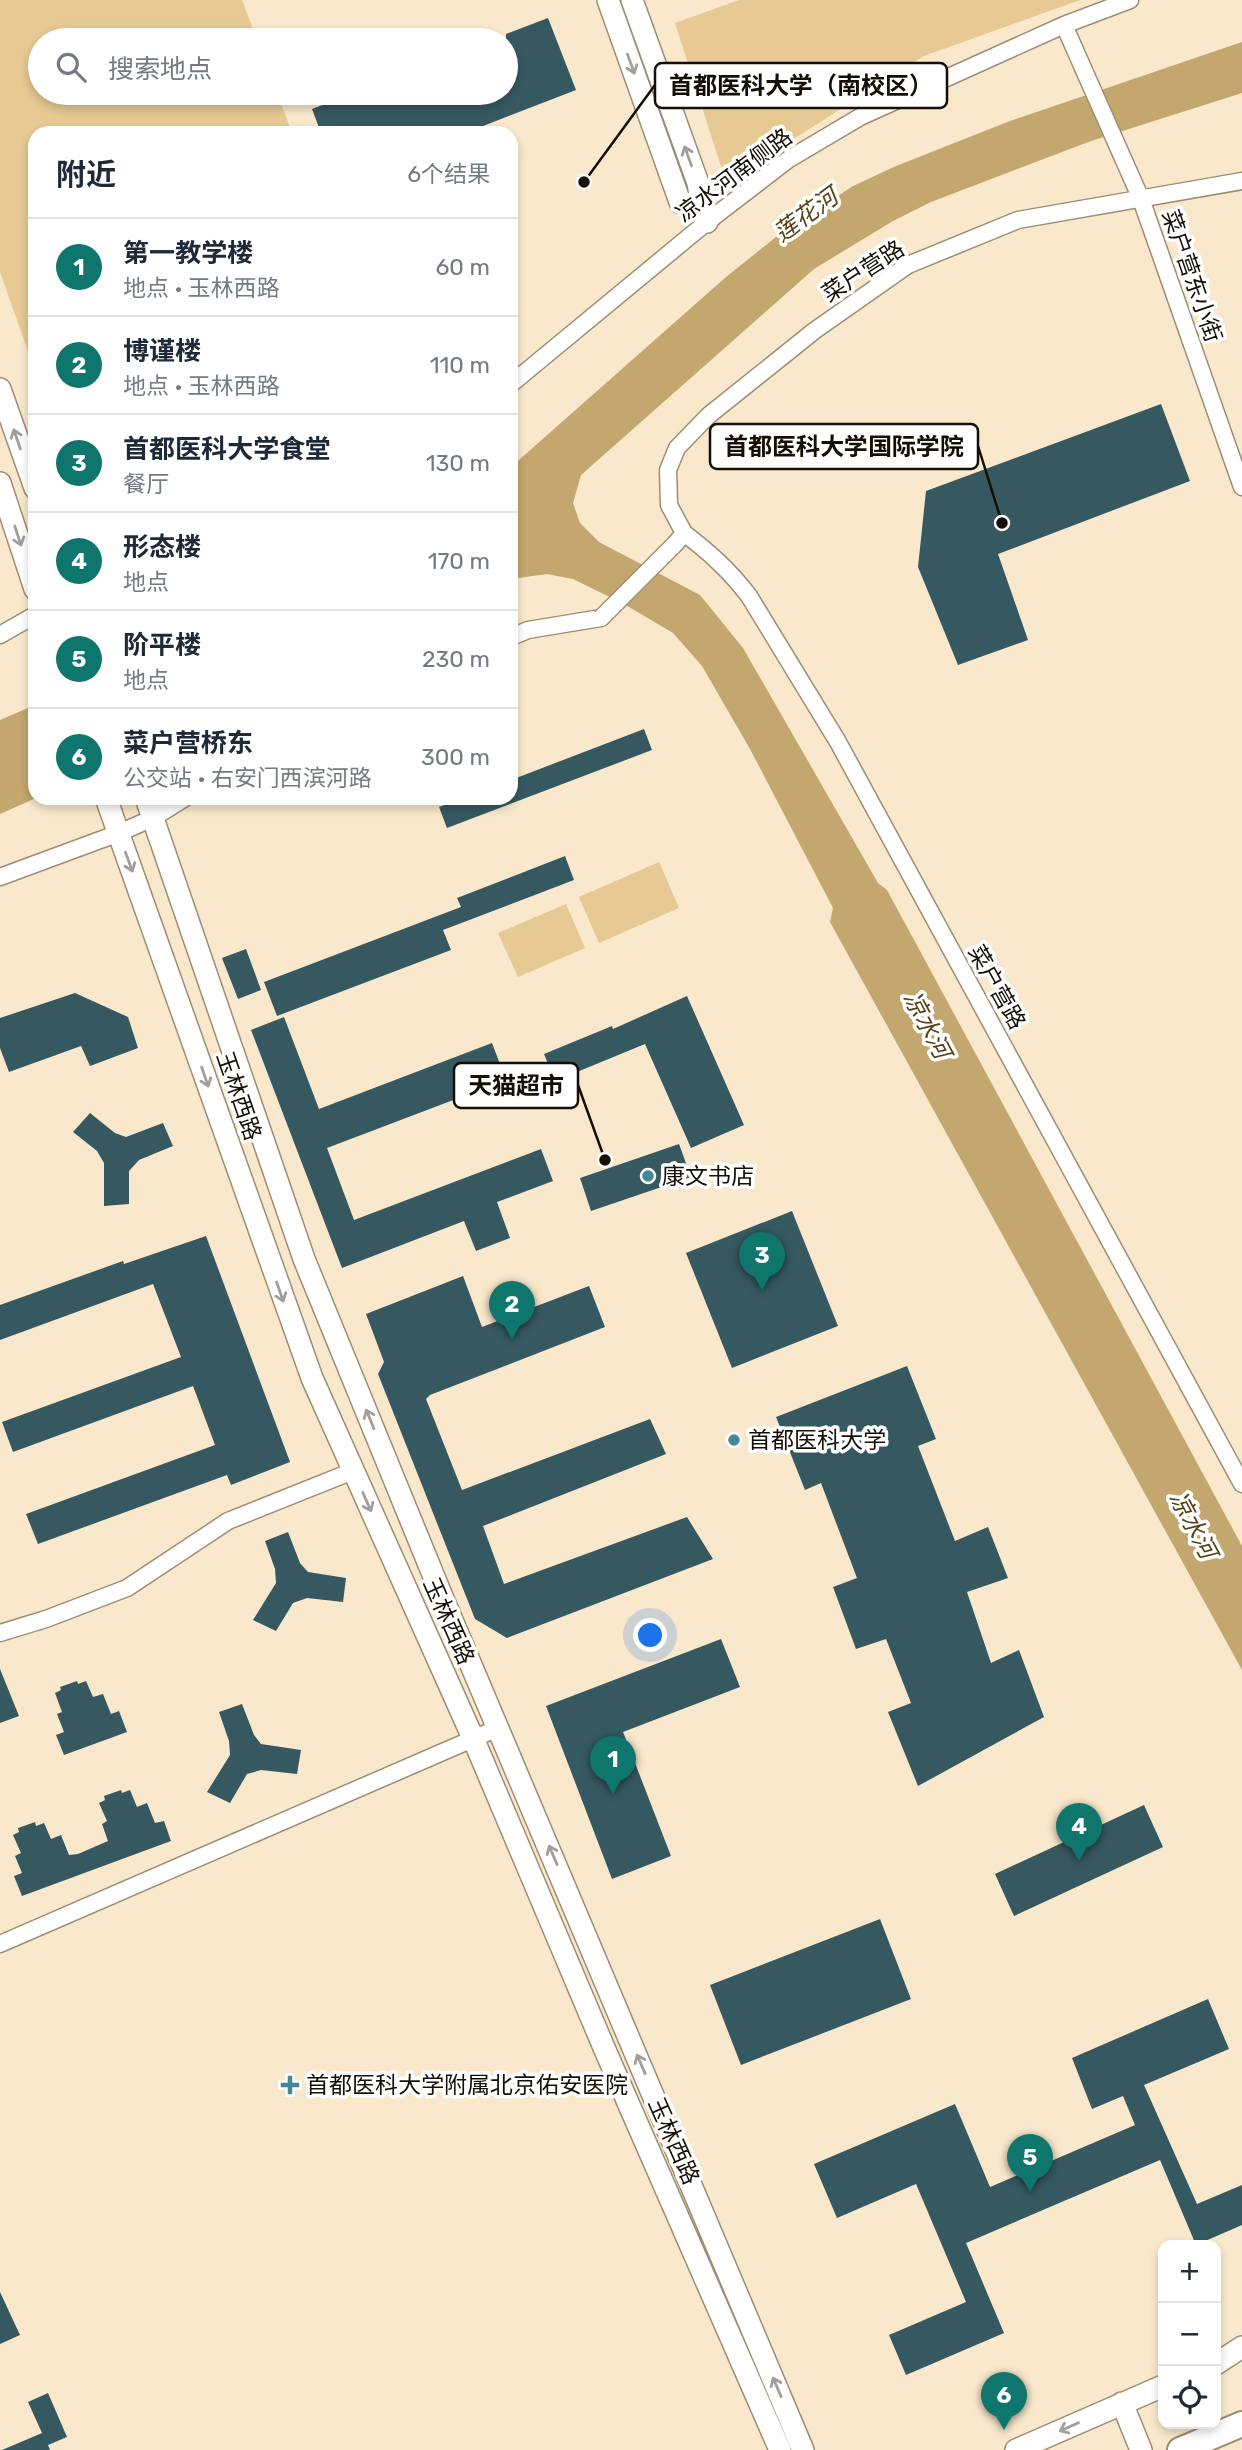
<!DOCTYPE html>
<html lang="zh">
<head>
<meta charset="utf-8">
<style>
	:root { --surface:#fff; --page:#f6f6f7; --text:#1f2937; --muted:#747a83; --line:#e0e1e3; --accent:#0f766e }
	body { margin:0; font-family:Rubik,"Noto Sans SC",sans-serif; background:var(--page); color:var(--text) }
	.controls { position:absolute; right:21px; bottom:21px; display:grid; overflow:hidden; border-radius:14px; box-shadow:0 4px 10px #0003 }
	.controls button { width:63px; height:63px; display:grid; place-items:center; padding:0; border:0; border-bottom:2px solid var(--line); background:var(--surface); color:var(--text); font:35px sans-serif }
	.you { position:absolute; left:651px; top:1636px; width:24px; height:24px; margin:-18px; border:5px solid #fff; border-radius:50%; background:#1a73e8; box-shadow:0 0 0 10px #1a73e833 }
	.badge { display:grid; place-items:center; width:46px; height:46px; border-radius:50%; background:var(--accent); color:#fff; font-size:23px; font-weight:700 }
	.pin { position:absolute; translate:-50% -58px; filter:drop-shadow(0 2px 4px #0008) }
	.pin::after { content:''; position:absolute; top:37px; width:24px; height:21px; background:inherit; clip-path:polygon(0 0,100% 0,50% 100%) }
	.list { margin:0; padding:0; list-style:none }
	h2 { display:flex; justify-content:space-between; align-items:center; height:91px; margin:0; padding:0 28px; font-size:30px }
	h2 small { font-size:23px; font-weight:400; color:var(--muted) }
	.list li { display:grid; grid-template-columns:46px 1fr auto; gap:21px; align-items:center; box-sizing:border-box; height:98px; padding:0 28px; border-top:2px solid var(--line) }
	.list b { display:block; font-size:26px; white-space:nowrap }
	.list p { margin:0; font-size:23px; white-space:nowrap; color:var(--muted) }
	.list em { font-size:23px; font-style:normal; color:var(--muted) }
	.icon { flex:none; width:38px; height:38px; fill:none; stroke:currentColor; stroke-width:2; stroke-linecap:round; stroke-linejoin:round }
	.map { position:relative; flex:none; width:1242px; height:2450px; overflow:hidden }
	.search { position:absolute; background:var(--surface); box-shadow:0 4px 10px #0003; left:28px; top:28px; width:490px; height:77px; display:flex; align-items:center; gap:18px; box-sizing:border-box; padding:0 24px; border-radius:38px; color:var(--muted); font-size:26px }
	.panel { position:absolute; background:var(--surface); box-shadow:0 4px 10px #0003; left:28px; top:126px; width:490px; height:679px; border-radius:21px }
	.map>svg:first-child { display:block }
	.green { fill:#e6c993 }
	.water { fill:#c4a66f }
	.building { fill:#365961 }
	.lines { fill:none; stroke-linecap:round; stroke-linejoin:round }
	.street-casing { stroke:#9d8e73; stroke-width:19 }
	.secondary-casing { stroke:#9d8e73; stroke-width:24 }
	.primary-casing { stroke:#9d8e73; stroke-width:28 }
	.street { stroke:#fff; stroke-width:16 }
	.secondary { stroke:#fff; stroke-width:21 }
	.primary { stroke:#fff; stroke-width:24 }
	.street-bridge-casing { stroke:#9d8e73; stroke-width:19; stroke-linecap:butt }
	.street-bridge { stroke:#fff; stroke-width:16 }
	.oneway { stroke:#a19f9b }
	.poi-dot { fill:#438896; stroke:#fff; stroke-width:2.5 }
	.labels { text-anchor:middle; stroke-width:7; stroke-linejoin:round; paint-order:stroke }
	.street-label { font-size:23px; fill:#140e05; stroke:#fff }
	.poi-label { font-size:23px; fill:#140e05; stroke:#fff; text-anchor:start }
	.water-label { font-size:24px; font-style:italic; fill:#574217; stroke:#fff }
	.leader { fill:none; stroke:#140e05; stroke-width:2.5 }
	.callout-dot { fill:#140e05; stroke:#fff; stroke-width:2.5 }
	.callout { fill:#fff; stroke:#140e05; stroke-width:2.5 }
	.callout-label { font-size:24px; text-anchor:middle; font-weight:bold; fill:#140e05 }
</style>
</head>
<body>
<div class="map">
<svg width="1242" height="2450" viewBox="0 0 1242 2450">
	<rect width="100%" height="100%" fill="#f9e8cb"/>
	<path class="green" d="M0 0H242L257 40H40V93H277L292 133H35V371L0 272Z
		M739 0H1080L924 56 726 182 675 23Z
		M659 862 679 908 599 943 579 897Z
		M566 904 585 948 518 977 498 933Z"/>
	<path class="water" d="M1242 42V93L1091 141 931 202 893 221 814 269 581 475 573 503 580 523 599 542 700 595 743 648 878 883 887 890 1242 1546V1670L830 922 833 908 750 749 702 666 673 633 624 604 573 579 547 574 511 579V467L726 277 776 237 853 186 896 166 1010 121Z
		M35 705 36 798 0 814V720Z"/>
	<path class="building" d="M548 18 576 90 465 133H321L312 109 353 93H506V34Z
		M1161 404 1190 481 998 554 1028 640 958 665 918 567 926 491Z
		M644 729 652 750 447 828 439 807 463 798H511V780Z
		M565 856 574 880 443 930 451 950 277 1016 264 982 461 907 457 898Z
		M246 949 261 990 238 999 222 958Z
		M75 993 128 1017 138 1048 90 1066 81 1046 9 1072 0 1048V1018Z
		M687 996 744 1125 691 1148 645 1044 555 1081 544 1054 612 1026 613 1029Z
		M284 1017 319 1109 492 1043 506 1080 327 1148 354 1220 541 1149 553 1181 497 1202 510 1238 476 1251 464 1221 342 1268 251 1030Z
		M90 1113 115 1133 126 1137 163 1123 173 1146 139 1160 129 1171V1204L104 1206V1163L97 1151 73 1132Z
		M679 1144 691 1177 591 1211 580 1178Z
		M792 1211 838 1326 732 1368 686 1253Z
		M206 1236 290 1462 231 1485 227 1475 38 1544 26 1514 215 1445 193 1386 13 1452 2 1422 181 1357 153 1284 0 1340V1305L123 1261 124 1264Z
		M463 1276 482 1327 589 1286 605 1327 430 1395 426 1399 462 1490 650 1419 666 1454 483 1526 504 1584 687 1517 713 1559 507 1638 475 1619 378 1374 384 1362 366 1314Z
		M907 1366 936 1439 918 1446 955 1541 988 1527 1008 1578 967 1592 991 1663 1019 1650 1044 1717 918 1786 888 1712 911 1703 886 1639 856 1649 833 1587 857 1578 821 1483 805 1490 776 1417Z
		M288 1532 300 1563 308 1572 346 1578 343 1602 307 1598 293 1603 276 1631 253 1620 276 1583 275 1569 265 1541Z
		M721 1639 740 1687 623 1732 671 1856 612 1879 546 1706Z
		M0 1669 19 1716 0 1723Z
		M77 1681 78 1684 86 1681 93 1697 103 1694 111 1714 119 1711 127 1732 64 1755 56 1735 64 1732 57 1714 62 1712 55 1693 61 1690 60 1687Z
		M242 1704 254 1735 261 1744 301 1750 297 1774 261 1770 247 1774 230 1803 207 1792 230 1755 229 1741 219 1712Z
		M121 1790 122 1793 130 1790 137 1807 147 1803 155 1823 164 1821 171 1841 22 1896 14 1876 22 1873 15 1856 21 1853 13 1835 19 1832 18 1828 35 1822 36 1826 44 1823 51 1839 61 1835 69 1855 78 1854 108 1841 102 1824 107 1821 99 1803 105 1800 104 1796Z
		M1144 1805 1163 1847 1014 1916 995 1874Z
		M880 1919 911 1999 741 2065 710 1985Z
		M1208 1999 1229 2049 1144 2085 1197 2204 1242 2185V2225L1196 2245 1160 2160 966 2243 1004 2333 906 2375 889 2335 966 2302 916 2184 837 2218 814 2164 955 2104 990 2187 1051 2161 1135 2125 1123 2096 1092 2109 1072 2058Z
		M0 2292 20 2335 0 2344Z
		M48 2393 67 2437 48 2445 50 2450H2L42 2433 28 2402Z"/>
	<g class="lines">
		<g class="street-casing">
			<path id="street" d="M1064 25 1141 199 1242 487
				M511 384 707 222 789 159 860 117 1064 25 1130 0
				M684 533 669 505 668 470 677 448 708 416 814 331 908 265 1018 220 1242 181
				M676 543 684 533C710 553 729 570 749 596L838 742 1242 1484
				M0 635 35 615
				M511 637 528 630 601 618
				M0 877 119 833 153 818 185 798
				M0 1633 46 1619 127 1588 228 1521 353 1471
				M0 1944 498 1728"/>
		</g>
		<g class="secondary-casing">
			<path id="secondary" d="M608 0 680 202 702 207 707 222
				M632 0 698 183 702 207 710 217
				M0 389 35 488
				M0 483 35 589
				M106 798 312 1378 473 1738 605 2050 780 2450
				M146 798 304 1259 441 1594 803 2450
				M1216 2364 1242 2347
				M1122 2403 1141 2450
				M1016 2450 1163 2386"/>
		</g>
		<g class="primary-casing">
			<path id="primary" d="M1180 2450 1242 2424"/>
		</g>
		<use href="#street" class="street"/>
		<use href="#secondary" class="secondary"/>
		<use href="#primary" class="primary"/>
		<g class="street-bridge-casing">
			<path id="street-bridge" d="M601 618 676 543"/>
		</g>
		<use href="#street-bridge" class="street-bridge"/>
	</g>
	<defs><path id="oneway-shaft" d="M-6 0H5M1.5-3L5.5 0L1.5 3" fill="none" stroke-width="1.6" stroke-linecap="round" stroke-linejoin="round" transform="scale(1.75)"/></defs>
	<g class="oneway">
		<use href="#oneway-shaft" transform="translate(631 64) rotate(70)"/>
		<use href="#oneway-shaft" transform="translate(688 156) rotate(-110)"/>
		<use href="#oneway-shaft" transform="translate(17 439) rotate(-109)"/>
		<use href="#oneway-shaft" transform="translate(18 536) rotate(72)"/>
		<use href="#oneway-shaft" transform="translate(129 862) rotate(70)"/>
		<use href="#oneway-shaft" transform="translate(205 1077) rotate(71)"/>
		<use href="#oneway-shaft" transform="translate(280 1292) rotate(71)"/>
		<use href="#oneway-shaft" transform="translate(370 1419) rotate(-112)"/>
		<use href="#oneway-shaft" transform="translate(367 1502) rotate(66)"/>
		<use href="#oneway-shaft" transform="translate(553 1855) rotate(-113)"/>
		<use href="#oneway-shaft" transform="translate(641 2064) rotate(-113)"/>
		<use href="#oneway-shaft" transform="translate(777 2387) rotate(-113)"/>
		<use href="#oneway-shaft" transform="translate(1069 2427) rotate(156)"/>
	</g>
	<g class="poi-dot">
		<circle cx="648" cy="1176" r="7"/>
		<circle cx="734" cy="1440" r="7"/>
		<path d="M286.5 2074.5h7v7h7v7h-7v7h-7v-7h-7v-7h7z"/>
	</g>
	<g class="labels">
		<g class="street-label">
			<text transform="translate(734 175) rotate(-37)" y="8">凉水河南侧路</text>
			<text transform="translate(863 271) rotate(-33)" y="8">菜户营路</text>
			<text transform="translate(1192 276) rotate(71)" y="8">菜户营东小街</text>
			<text transform="translate(997 987) rotate(61)" y="8">菜户营路</text>
			<text transform="translate(239 1096) rotate(71)" y="8">玉林西路</text>
			<text transform="translate(449 1621) rotate(66)" y="8">玉林西路</text>
			<text transform="translate(674 2141) rotate(66)" y="8">玉林西路</text>
		</g>
		<g class="poi-label">
			<text x="662" y="1184">康文书店</text>
			<text x="748" y="1448">首都医科大学</text>
			<text x="306" y="2093">首都医科大学附属北京佑安医院</text>
		</g>
		<g class="water-label">
			<text transform="translate(806 215) rotate(-36)" y="8">莲花河</text>
			<text transform="translate(927 1025) rotate(62)" y="8">凉水河</text>
			<text transform="translate(1193 1525) rotate(62)" y="8">凉水河</text>
		</g>
	</g>
	<path class="leader" d="M584 182L655 85M1002 523L978 446M605 1160L578 1085"/>
	<g class="callout-dot">
		<circle cx="584" cy="182" r="7"/>
		<circle cx="1002" cy="523" r="7"/>
		<circle cx="605" cy="1160" r="7"/>
	</g>
	<g class="callout">
		<rect x="655" y="63" width="292" height="45" rx="7"/>
		<rect x="710" y="424" width="268" height="45" rx="7"/>
		<rect x="454" y="1063" width="124" height="45" rx="7"/>
	</g>
	<g class="callout-label">
		<text x="801" y="94">首都医科大学（南校区）</text>
		<text x="844" y="455">首都医科大学国际学院</text>
		<text x="516" y="1094">天猫超市</text>
	</g>
</svg>
<div class="controls">
<button>+</button>
<button>−</button>
<button><svg class="icon" aria-label="locate" viewBox="0 0 24 24"><circle cx="12" cy="12" r="6"/><path d="M12 2v4M12 18v4M2 12h4M18 12h4"/></svg></button>
</div>
<div class="you"></div>
<div class="pin badge" style="left:613px;top:1794px">1</div>
<div class="pin badge" style="left:512px;top:1339px">2</div>
<div class="pin badge" style="left:762px;top:1290px">3</div>
<div class="pin badge" style="left:1079px;top:1861px">4</div>
<div class="pin badge" style="left:1030px;top:2192px">5</div>
<div class="pin badge" style="left:1004px;top:2430px">6</div>
<div class="search"><svg class="icon" aria-label="search" viewBox="0 0 24 24"><circle cx="10" cy="10" r="6"/><path d="M15 15l6 6"/></svg>搜索地点</div>
<section class="panel">
<h2>附近<small>6个结果</small></h2>
<ul class="list">
<li><span class="badge">1</span><div><b>第一教学楼</b><p>地点 · 玉林西路</p></div><em>60 m</em></li>
<li><span class="badge">2</span><div><b>博谨楼</b><p>地点 · 玉林西路</p></div><em>110 m</em></li>
<li><span class="badge">3</span><div><b>首都医科大学食堂</b><p>餐厅</p></div><em>130 m</em></li>
<li><span class="badge">4</span><div><b>形态楼</b><p>地点</p></div><em>170 m</em></li>
<li><span class="badge">5</span><div><b>阶平楼</b><p>地点</p></div><em>230 m</em></li>
<li><span class="badge">6</span><div><b>菜户营桥东</b><p>公交站 · 右安门西滨河路</p></div><em>300 m</em></li>
</ul>
</section>
</div>
</body>
</html>
